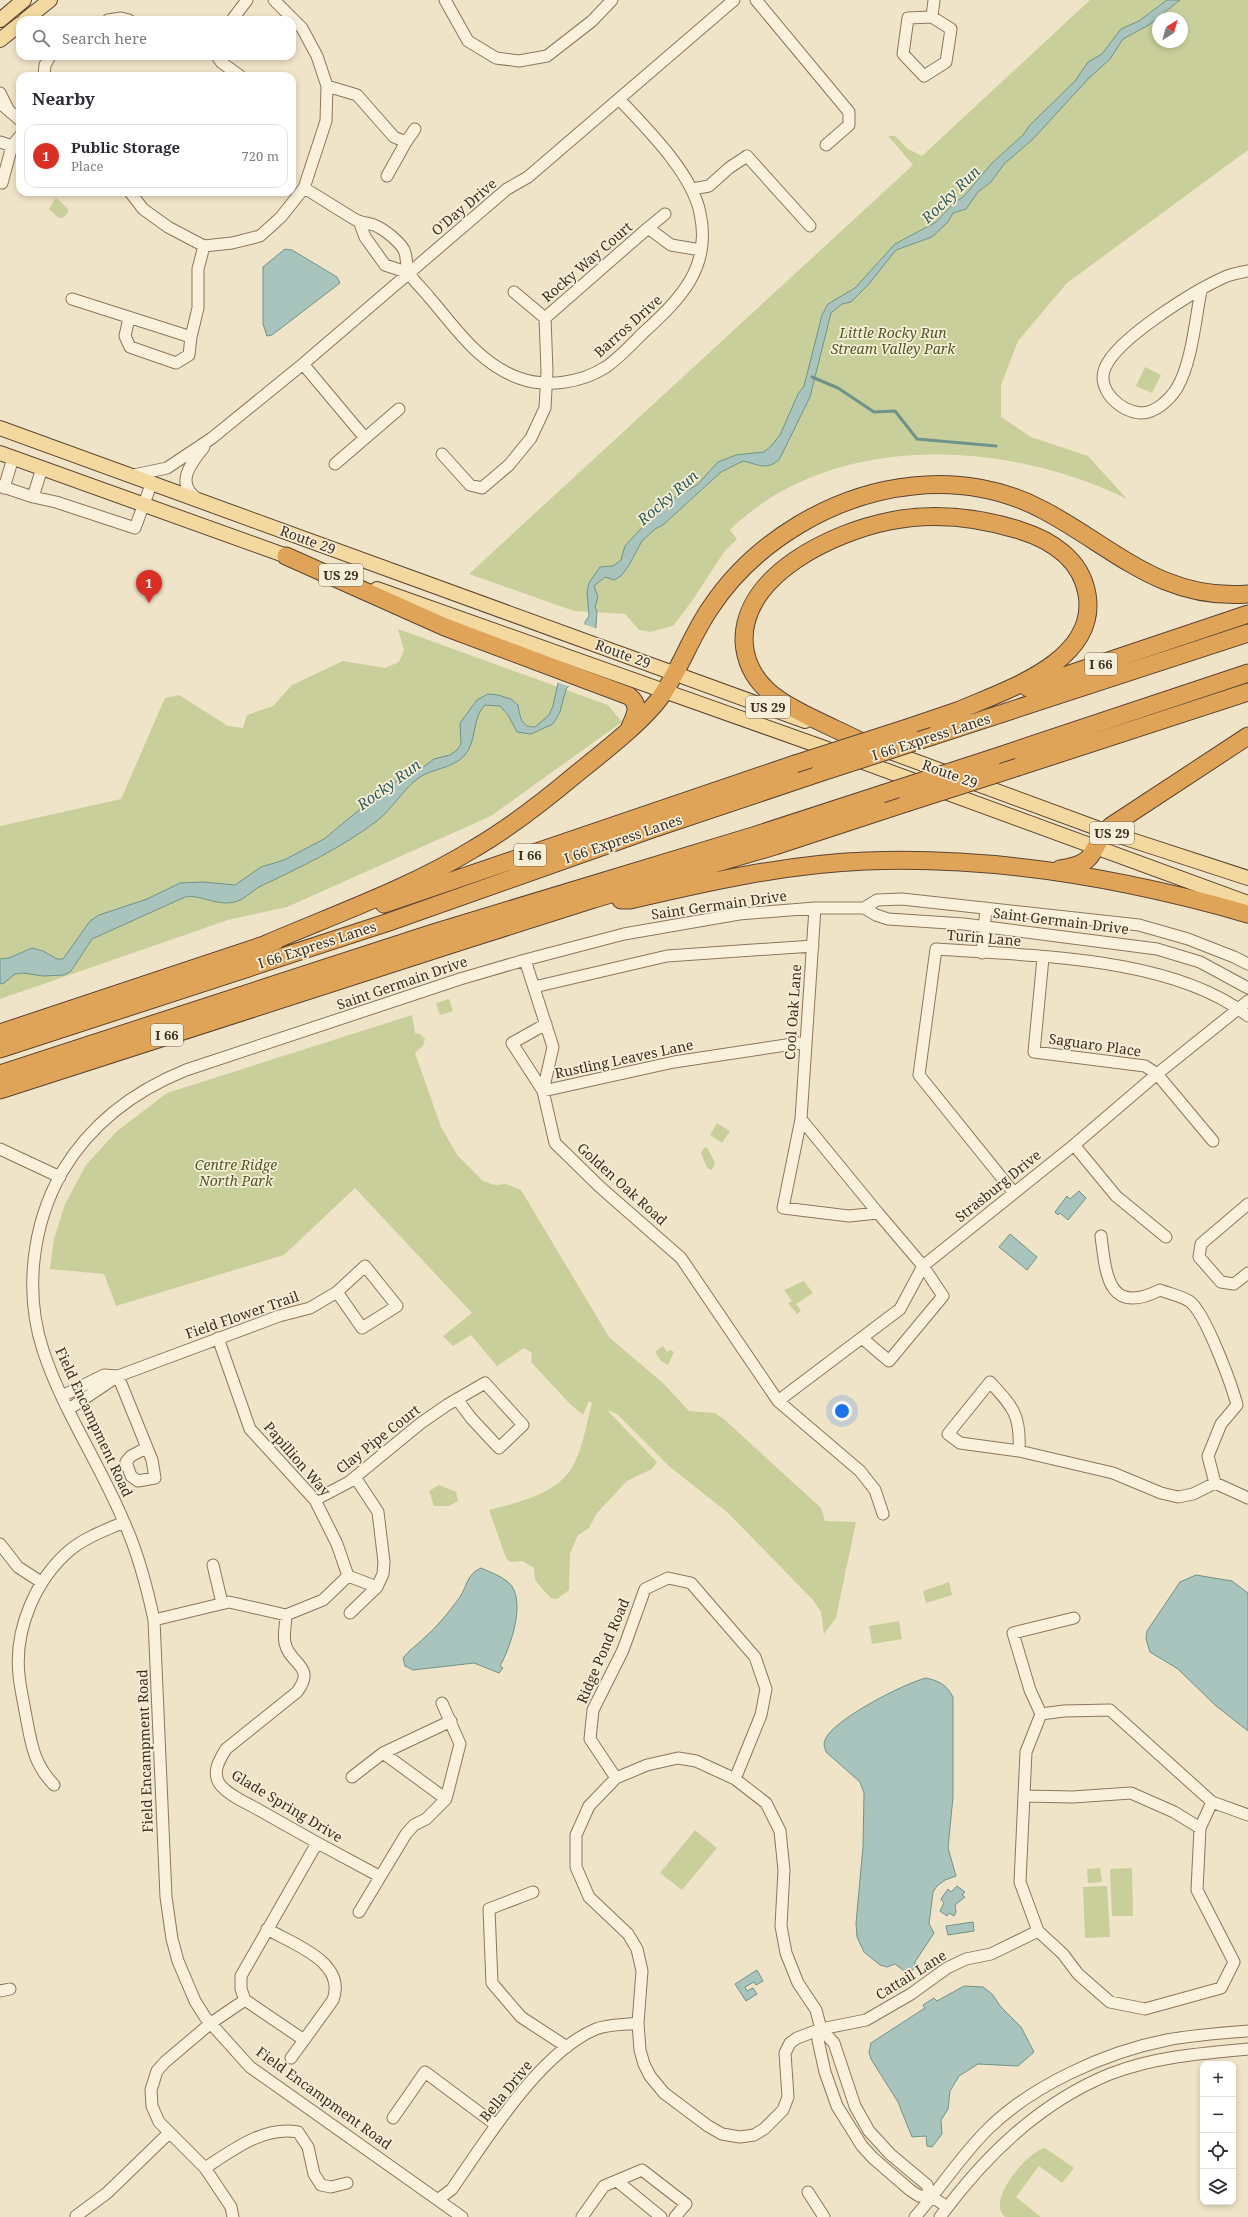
<!DOCTYPE html>
<html lang="en">
<head>
<meta charset="utf-8">
<style>
	:root { --surface:#fff; --page:#f7f7f7; --text:#2b2b33; --muted:#7c7c81; --line:#e1e1e2; --accent:#d93025 }
	body { margin:0; font-family:"Noto Serif",serif; background:var(--page); color:var(--text) }
	.controls { position:absolute; right:12px; bottom:12px; display:grid; overflow:hidden; border-radius:8px; box-shadow:0 2px 6px #0003 }
	.controls button { width:36px; height:36px; display:grid; place-items:center; padding:0; border:0; border-bottom:1px solid var(--line); background:var(--surface); color:var(--text); font:20px sans-serif }
	.compass { position:absolute; left:1152px; top:12px; width:36px; height:36px; border-radius:50%; background:var(--surface); box-shadow:0 2px 6px #0003; rotate:37deg }
	.you { position:absolute; left:842px; top:1411px; width:14px; height:14px; margin:-10px; border:3px solid #fff; border-radius:50%; background:#1a73e8; box-shadow:0 0 0 6px #1a73e833 }
	.badge { display:grid; place-items:center; width:26px; height:26px; border-radius:50%; background:var(--accent); color:#fff; font-size:13px; font-weight:700 }
	.pin { position:absolute; translate:-50% -33px; filter:drop-shadow(0 1px 2px #0008) }
	.pin::after { content:''; position:absolute; top:21px; width:14px; height:12px; background:inherit; clip-path:polygon(0 0,100% 0,50% 100%) }
	.list { margin:0; padding:0; list-style:none }
	h2 { display:flex; justify-content:space-between; align-items:center; height:52px; margin:0; padding:0 16px; font-size:17px }
	h2 small { font-size:13px; font-weight:400; color:var(--muted) }
	.list li { display:grid; grid-template-columns:26px 1fr auto; gap:12px; align-items:center; box-sizing:border-box; height:64px; margin:0 8px 8px; padding:0 8px; border:1px solid var(--line); border-radius:12px }
	.list b { display:block; font-size:15px; white-space:nowrap }
	.list p { margin:0; font-size:13px; white-space:nowrap; color:var(--muted) }
	.list em { font-size:13px; font-style:normal; color:var(--muted) }
	.icon { flex:none; width:22px; height:22px; fill:none; stroke:currentColor; stroke-width:2; stroke-linecap:round; stroke-linejoin:round }
	.map { position:relative; flex:none; width:1248px; height:2217px; overflow:hidden }
	.search { position:absolute; background:var(--surface); box-shadow:0 2px 6px #0003; left:16px; top:16px; width:280px; height:44px; display:flex; align-items:center; gap:10px; box-sizing:border-box; padding:0 14px; border-radius:12px; color:var(--muted); font-size:15px }
	.panel { position:absolute; background:var(--surface); box-shadow:0 2px 6px #0003; left:16px; top:72px; width:280px; height:124px; border-radius:12px }
	.map>svg:first-child { display:block }
	.green { fill:#c9cf9b; fill-rule:evenodd }
	.water { fill:#a9c4bc; stroke:#6f938a }
	.pier { fill:#f0e4c8 }
	.lines { fill:none; stroke-linecap:round; stroke-linejoin:round }
	.stream { stroke:#6f938a; stroke-width:3 }
	.minor-casing { stroke:#8d765c; stroke-width:13 }
	.major-casing { stroke:#5b4430; stroke-width:16 }
	.highway-casing { stroke:#5b4430; stroke-width:19 }
	.minor { stroke:#faf1dc; stroke-width:11 }
	.major { stroke:#f3d9a0; stroke-width:14 }
	.highway { stroke:#e0a458; stroke-width:17 }
	.highway-bridge-casing { stroke:#5b4430; stroke-width:19; stroke-linecap:butt }
	.highway-bridge { stroke:#e0a458; stroke-width:17 }
	.labels { text-anchor:middle; stroke-width:3.5; stroke-linejoin:round; paint-order:stroke }
	.shield { fill:#f7eed8; stroke:#756857; stroke-width:1 }
	.shield-label { font-size:13px; font-weight:bold; fill:#3d2e20 }
	.street-label { font-size:14px; fill:#3d2e20; stroke:#f7eed8 }
	.park-label { font-size:14px; font-style:italic; fill:#4d5a26; stroke:#f7eed8 }
	.water-label { font-size:15px; font-style:italic; fill:#2f5d5a; stroke:#f7eed8 }
</style>
</head>
<body>
<div class="map">
<svg width="1248" height="2217" viewBox="0 0 1248 2217">
	<rect width="100%" height="100%" fill="#f0e4c8"/>
	<path class="green" d="M1090 0H1248V150L1067 283 1018 341 1001 385V417L1031 437 1088 456 1127 499C1007 440 832 430 730 530L737 539 724 552 692 601 673 626 650 632 639 630 625 614 574 611 469 574 913 165 888 136H895L908 149 922 156ZM1158 18H1182V42H1158Z
		M55 199H58L68 209V212L63 218H59L49 209Z
		M1145 367 1161 375 1152 393 1136 386Z
		M398 629 608 705 622 722 491 816 287 907 228 920 0 999V826L121 799 165 698 179 695 228 726 243 728 247 715 273 706 292 685 343 661 385 668 399 662 404 650Z
		M449 999 453 1011 440 1015 436 1003Z
		M412 1015 415 1033 420 1034 425 1039 423 1046 415 1053 441 1127 458 1156 483 1181 495 1185 506 1184 521 1190 609 1337 664 1384 689 1411 715 1413 725 1420 821 1508 825 1521 856 1522 836 1618 824 1634 821 1612 813 1600 727 1512 670 1467 617 1414 607 1410 657 1462 652 1469 627 1481 597 1513 589 1528 578 1535 570 1554 569 1590 557 1599 551 1598 544 1591 535 1580 534 1568 522 1561 510 1562 506 1558 489 1510C519 1502 560 1494 575 1462 583 1445 587 1422 592 1403L589 1401 583 1415 570 1404 531 1362 532 1353 524 1348 497 1366 471 1335 453 1346 443 1336 472 1313 355 1188 284 1255 116 1306 104 1274 50 1269 54 1239 65 1204 86 1165 116 1132 167 1093Z
		M717 1123 730 1131 722 1143 710 1135Z
		M707 1147 715 1163 712 1170 707 1168 701 1153 704 1148Z
		M804 1281 813 1293 796 1304 801 1311 797 1314 788 1303 792 1301 784 1290Z
		M663 1346 667 1352 670 1350 674 1352 668 1365 661 1361 655 1352Z
		M439 1485 456 1492 458 1501 449 1506H434L429 1491Z
		M949 1582 952 1595 926 1603 923 1591Z
		M899 1621 902 1639 872 1644 869 1626Z
		M695 1830 717 1848 682 1890 660 1873Z
		M1100 1868 1102 1882 1088 1883 1087 1869Z
		M1132 1868 1133 1916H1112L1110 1869Z
		M1107 1886 1110 1937 1085 1938 1083 1887Z
		M1045 2148 1074 2168 1062 2183 1039 2166 1016 2197 1041 2217H1005C985 2201 1028 2151 1045 2148Z"/>
	<path class="water" d="M1167 0H1180L1149 25 1123 39 1110 59 1088 79 1033 139 1004 164 991 182 978 192 966 209 953 213 948 222 932 237 896 250 868 285 851 302 842 304 831 313 810 397 779 460C765 471 758 464 743 461L721 472 663 525 655 529 642 541 629 565 621 576 614 580 605 577 594 586 598 597 595 607 597 612 595 638 580 675 566 689 560 712 553 724 531 734 517 732 508 715 500 706 485 705C472 717 477 741 465 755 453 769 431 768 417 779 402 791 392 809 377 821 341 848 301 867 261 886 253 890 246 898 238 901 218 908 203 894 185 897L92 939 71 971 64 975 43 976 23 973 15 974 4 983 0 984V959L9 958 32 948 43 951 57 959H63L90 921 99 915 147 899 180 883 203 882 235 885 261 867 284 860 324 839 359 810 381 797 406 771 422 768 434 759 450 755 457 750 461 744 460 723 477 700 488 694 498 695 511 699 518 705C520 716 521 728 535 727L549 715 553 706 558 683 571 670 586 631 585 622 589 616 587 591 589 583 600 567 613 566 621 560 625 546 656 512 675 497 697 485 718 462 736 455 764 452 771 446 780 435 798 394 804 386 822 315 828 304 855 288 895 244 936 222 953 204 964 196 992 163 1023 135 1030 125 1075 81 1088 62 1102 54 1121 29 1139 21Z
		M285 249 292 250 337 277 340 283 272 335 267 336 263 324V267Z
		M1079 1191 1086 1198 1068 1220 1060 1213 1058 1215 1055 1212 1067 1196 1070 1199Z
		M1010 1234 1037 1257 1027 1270 999 1247Z
		M481 1568C490 1572 501 1576 508 1582 528 1599 510 1648 500 1666L503 1668 499 1673 474 1663 413 1670 405 1666 403 1658C409 1650 416 1646 423 1639 437 1627 449 1612 460 1597 467 1586 467 1574 481 1568Z
		M1196 1575 1232 1581 1248 1593V1731L1215 1705 1178 1669 1150 1652 1146 1639 1147 1631 1180 1582Z
		M926 1678C939 1681 946 1684 953 1697V1797L948 1848 956 1876 945 1880 937 1886 933 1892 929 1924 934 1933 915 1962 914 1969 907 1973 895 1964 887 1967 880 1965 864 1952 857 1937 856 1923 863 1847 864 1793 860 1782 826 1752C825 1748 823 1745 825 1740 832 1720 905 1683 926 1678Z
		M957 1886 965 1892 962 1895 965 1897 955 1905 956 1912 954 1916 949 1913 947 1916 940 1911 944 1903 941 1899 948 1889 951 1892Z
		M973 1922 974 1931 948 1935 946 1926Z
		M757 1970 763 1981 756 1985 754 1982 745 1987 747 1991 753 1988 757 1994 746 2001 735 1984Z
		M964 1986 983 1987 992 1994 1001 2007 1021 2027 1034 2052 1018 2066 978 2064 959 2076 950 2091 948 2109 941 2120 942 2134 932 2147 927 2146 926 2136 912 2137 898 2102 871 2059 869 2052 871 2043 925 2008 923 2005 934 1998 937 2001Z"/>
	<path class="pier" d="M583 624 598 629 597 639 582 676 571 687 556 682 572 665 583 636Z"/>
	<g class="lines">
		<path class="stream" d="M812 377 838 388 874 412 895 411 917 439 996 446"/>
		<g class="minor-casing">
			<path id="minor" d="M445 0 468 41 496 58 519 61 547 56 592 21 612 0
				M756 0 849 112V125L826 145
				M932 17 951 29 946 62 924 76 903 54 908 18Z
				M932 17 934 0
				M108 20 121 18 129 20
				M232 20 247 0
				M217 56 221 62 240 76
				M44 76 45 65 50 56
				M327 86 357 95 394 137 406 142
				M0 93 8 109
				M0 103 20 120
				M0 142 12 146 20 136
				M387 176 406 142 415 129
				M2 183 12 146
				M304 188C321 198 339 210 356 220 362 223 368 223 374 225 384 229 399 241 404 250 407 256 406 265 408 271 412 280 423 289 429 297 455 327 479 364 519 378 546 388 581 383 606 367 619 358 631 345 643 333 680 299 712 268 700 213 692 173 647 129 619 99
				M692 189 709 186 729 168 747 156 810 226
				M130 192 143 209 168 227 204 246 232 243 260 236 281 217 304 188 326 121 327 86 317 56 302 28 274 0
				M359 221 365 237 385 265 409 273
				M648 228 665 214
				M1201 291C1195 321 1192 362 1177 388 1170 399 1156 413 1141 413 1120 412 1096 389 1105 368 1117 338 1197 289 1227 276 1234 274 1241 272 1248 271
				M514 292 545 318
				M72 299 191 337 189 355 176 363 130 347 125 336 129 318
				M191 337 198 308V269L204 246
				M303 364 365 438
				M442 454 470 485 482 488 509 465 531 438 545 408 547 371 545 318 648 228 671 245 701 250
				M335 464 399 409
				M134 475 167 468 212 438 303 364 507 189 528 177 734 0
				M0 486 33 497 56 502 135 528 152 482
				M4 488 13 458
				M33 497 42 468
				M198 499C174 484 191 463 204 447
				M815 908 801 1119 783 1208 849 1216 878 1213 923 1266 943 1296 889 1361 862 1338
				M864 908 877 900 902 899 1139 925 1188 939 1234 957 1248 964
				M982 953 986 908
				M1043 958 1034 1052 1145 1066 1157 1074 1213 1141
				M525 960 553 1047 543 1091 555 1143 600 1187 681 1258 778 1401 860 1471 875 1490 883 1514
				M534 987 667 956 813 946
				M546 1024 512 1043 543 1091 674 1062 806 1042
				M801 1119 878 1213
				M1074 1145 1116 1196 1166 1237
				M0 1149 60 1177
				M1014 1193 919 1075 936 949C1031 956 1172 956 1248 1016
				M1248 1204 1201 1244 1199 1257 1221 1282 1234 1284 1248 1273
				M1101 1236C1106 1275 1108 1316 1160 1290 1170 1294 1181 1296 1189 1301 1205 1311 1232 1386 1237 1405L1221 1424 1208 1456 1215 1483
				M218 1338 250 1429 315 1500 337 1544 348 1576
				M118 1376 152 1460 155 1478 138 1481 131 1476 126 1462 131 1456 146 1448
				M62 1396 104 1375 118 1376
				M778 1401 900 1309 923 1266 1074 1145 1157 1074 1248 1001
				M69 1409 118 1376 279 1316 310 1308 337 1292 365 1266 397 1306 362 1328 337 1292
				M1019 1451C1021 1415 1013 1407 990 1382L948 1434 960 1443 1019 1451 1113 1473 1161 1493 1178 1497 1193 1494 1215 1483 1248 1498
				M315 1500 349 1482 421 1423 447 1405 485 1383 523 1425 499 1448 471 1418 457 1399
				M0 1544 18 1567 41 1582
				M213 1565 222 1603
				M348 1576 377 1587
				M350 1613 377 1587 383 1574 384 1562 378 1512 355 1477
				M286 1615C286 1623 283 1635 285 1643 289 1664 317 1666 297 1692L226 1749C220 1759 212 1771 219 1783 227 1795 247 1803 259 1810 299 1833 339 1855 379 1876
				M154 1620 229 1602 286 1615 323 1600 348 1576
				M1041 1714 1030 1690 1013 1633 1074 1618
				M383 1753 446 1799
				M352 1777 383 1753 451 1721
				M616 1778 590 1739 593 1710 623 1650 645 1589 668 1578 691 1583 755 1657 766 1689 761 1715 735 1779
				M54 1785C32 1762 31 1741 25 1711 23 1699 20 1687 19 1675 14 1629 36 1579 70 1550 86 1537 106 1530 124 1522
				M1025 1796 1073 1797 1131 1793 1174 1812 1200 1828
				M1212 1802 1200 1828 1197 1890 1234 1962 1221 1988 1145 2009 1110 2002 1078 1974 1063 1954 1038 1931 1020 1882 1026 1752 1041 1714 1064 1711 1110 1710 1212 1802 1248 1815
				M533 1892 489 1909 492 1983 521 2017 567 2047
				M359 1912 406 1834 414 1825 426 1819 446 1799 460 1744 442 1703
				M267 1929C293 1944 347 1962 333 2000L291 2058
				M0 1991 10 1989
				M821 2029 818 2040 825 2072 837 2106 862 2146 873 2158 910 2190 919 2196H931L947 2207
				M304 2040 245 2000 241 1989V1976L317 1843
				M393 2118 425 2072 496 2125
				M205 2168C233 2150 263 2126 298 2132L308 2147 314 2174 321 2185 331 2187 347 2183
				M617 2181 661 2217
				M808 2192 824 2217
				M931 2196 927 2185 890 2154 869 2131 855 2106 834 2043 821 2029 816 2010 798 1983 786 1953 781 1926 784 1870 780 1831 766 1803 735 1779 696 1761 678 1758 647 1765 616 1778 589 1806 576 1835V1867L589 1897 628 1934 637 1949 642 1971 638 2023 640 2050 644 2064 650 2076 664 2093 708 2126 722 2134 740 2137 754 2135 764 2129 783 2110 788 2097 785 2053 790 2043 797 2038 821 2029 866 2020 911 1994 947 1968 966 1959 991 1954 1038 1931
				M439 2199 452 2189C486 2140 540 2052 596 2029 608 2024 626 2025 638 2023
				M76 2216 107 2193 169 2133
				M233 2217 231 2207 205 2168 159 2122 152 2106 151 2090 157 2071 165 2062 211 2023 245 2000
				M462 2217 250 2067 205 2017 195 2001 178 1961 172 1939 166 1897 154 1620C147 1587 138 1553 124 1522 100 1464 62 1409 43 1350 24 1292 32 1225 62 1172 91 1123 134 1091 186 1070L460 979 525 960 624 934 739 914 815 908H864L876 915 888 919 964 924 1157 949 1200 962 1248 988
				M582 2217 604 2186 642 2170 686 2204 675 2217
				M915 2217C940 2189 960 2157 987 2130 1031 2086 1105 2052 1167 2040 1193 2035 1221 2033 1248 2031
				M940 2217C985 2156 1039 2103 1110 2074 1154 2057 1202 2053 1248 2049"/>
		</g>
		<g class="major-casing">
			<path id="major" d="M0 20 24 0
				M25 20 50 0
				M0 40 20 24
				M0 428 805 721
				M0 453 295 559
				M377 589 822 747 1248 903
				M882 749 1113 834 1248 878"/>
		</g>
		<g class="highway-casing">
			<path id="highway" d="M286 556 445 627 629 696C641 705 635 716 630 727
				M1028 688 1248 614
				M910 727 963 709
				M933 736 1248 633
				M860 741C835 728 785 708 767 690 753 677 745 660 744 641 743 574 834 532 890 521 933 512 977 517 1019 530 1051 540 1081 559 1087 594 1099 663 1002 691 953 713
				M993 758 1248 673
				M1018 767 1248 692
				M1060 869C1102 863 1087 848 1111 826L1248 736
				M621 900H630C707 882 787 864 866 861 993 856 1126 879 1248 914
				M384 904 795 764
				M266 944C336 914 410 888 475 848 511 827 544 801 575 775 601 754 644 721 662 695 681 667 692 634 711 607 755 541 834 494 913 486 958 481 1005 489 1045 511 1114 548 1162 601 1248 594
				M0 1033 276 941
				M0 1049 386 923 652 829 819 773
				M0 1074 433 933 753 836 882 794
				M0 1090 465 940 594 899 775 846 906 803"/>
		</g>
		<use href="#minor" class="minor"/>
		<use href="#major" class="major"/>
		<use href="#highway" class="highway"/>
		<g class="highway-bridge-casing">
			<path id="highway-bridge" d="M795 764 910 727
				M819 773 933 736
				M882 794 993 758
				M906 803 1018 767"/>
		</g>
		<use href="#highway-bridge" class="highway-bridge"/>
	</g>
	<g class="labels">
		<g class="shield">
			<rect x="319" y="564" width="44" height="22" rx="3"/>
			<rect x="1085" y="653" width="32" height="22" rx="3"/>
			<rect x="746" y="696" width="44" height="22" rx="3"/>
			<rect x="1090" y="822" width="44" height="22" rx="3"/>
			<rect x="514" y="844" width="32" height="22" rx="3"/>
			<rect x="151" y="1024" width="32" height="22" rx="3"/>
		</g>
		<g class="shield-label">
			<text x="341" y="580">US 29</text>
			<text x="1101" y="669">I 66</text>
			<text x="768" y="712">US 29</text>
			<text x="1112" y="838">US 29</text>
			<text x="530" y="860">I 66</text>
			<text x="167" y="1040">I 66</text>
		</g>
		<g class="street-label">
			<text transform="translate(464 207) rotate(-40)" y="5">O'Day Drive</text>
			<text transform="translate(587 262) rotate(-41)" y="5">Rocky Way Court</text>
			<text transform="translate(628 326) rotate(-42)" y="5">Barros Drive</text>
			<text transform="translate(308 540) rotate(20)" y="5">Route 29</text>
			<text transform="translate(623 654) rotate(20)" y="5">Route 29</text>
			<text transform="translate(931 737) rotate(-18)" y="5">I 66 Express Lanes</text>
			<text transform="translate(950 774) rotate(20)" y="5">Route 29</text>
			<text transform="translate(623 839) rotate(-19)" y="5">I 66 Express Lanes</text>
			<text transform="translate(719 905) rotate(-8)" y="5">Saint Germain Drive</text>
			<text transform="translate(1061 921) rotate(7)" y="5">Saint Germain Drive</text>
			<text transform="translate(984 938) rotate(5)" y="5">Turin Lane</text>
			<text transform="translate(317 945) rotate(-18)" y="5">I 66 Express Lanes</text>
			<text transform="translate(402 983) rotate(-19)" y="5">Saint Germain Drive</text>
			<text transform="translate(793 1012) rotate(-86)" y="5">Cool Oak Lane</text>
			<text transform="translate(1095 1045) rotate(8)" y="5">Saguaro Place</text>
			<text transform="translate(624 1059) rotate(-12)" y="5">Rustling Leaves Lane</text>
			<text transform="translate(622 1184) rotate(42)" y="5">Golden Oak Road</text>
			<text transform="translate(998 1186) rotate(-39)" y="5">Strasburg Drive</text>
			<text transform="translate(242 1315) rotate(-19)" y="5">Field Flower Trail</text>
			<text transform="translate(94 1422) rotate(65)" y="5">Field Encampment Road</text>
			<text transform="translate(378 1439) rotate(-38)" y="5">Clay Pipe Court</text>
			<text transform="translate(297 1459) rotate(49)" y="5">Papillion Way</text>
			<text transform="translate(603 1651) rotate(-67)" y="5">Ridge Pond Road</text>
			<text transform="translate(145 1751) rotate(-92)" y="5">Field Encampment Road</text>
			<text transform="translate(287 1806) rotate(31)" y="5">Glade Spring Drive</text>
			<text transform="translate(911 1975) rotate(-32)" y="5">Cattail Lane</text>
			<text transform="translate(506 2091) rotate(-51)" y="5">Bella Drive</text>
			<text transform="translate(324 2098) rotate(36)" y="5">Field Encampment Road</text>
		</g>
		<g class="park-label">
			<text x="893" y="338">Little Rocky Run<tspan x="893" dy="16">Stream Valley Park</tspan></text>
			<text x="236" y="1170">Centre Ridge<tspan x="236" dy="16">North Park</tspan></text>
		</g>
		<g class="water-label">
			<text transform="translate(951 195) rotate(-44)" y="5">Rocky Run</text>
			<text transform="translate(668 498) rotate(-41)" y="5">Rocky Run</text>
			<text transform="translate(389 785) rotate(-36)" y="5">Rocky Run</text>
		</g>
	</g>
</svg>
<div class="controls">
<button>+</button>
<button>−</button>
<button><svg class="icon" aria-label="locate" viewBox="0 0 24 24"><circle cx="12" cy="12" r="6"/><path d="M12 2v4M12 18v4M2 12h4M18 12h4"/></svg></button>
<button><svg class="icon" aria-label="layers" viewBox="0 0 24 24"><path d="M12 4l9 5-9 5-9-5zM3 14l9 5 9-5"/></svg></button>
</div>
<svg class="compass" viewBox="-18 -18 36 36"><path d="M0-13l5 13h-10z" fill="#e53935"/><path d="M0 13l5-13h-10z" fill="#7c7c81"/></svg>
<div class="you"></div>
<div class="pin badge" style="left:149px;top:603px">1</div>
<div class="search"><svg class="icon" aria-label="search" viewBox="0 0 24 24"><circle cx="10" cy="10" r="6"/><path d="M15 15l6 6"/></svg>Search here</div>
<section class="panel">
<h2>Nearby<small></small></h2>
<ul class="list">
<li><span class="badge">1</span><div><b>Public Storage</b><p>Place</p></div><em>720 m</em></li>
</ul>
</section>
</div>
</body>
</html>
